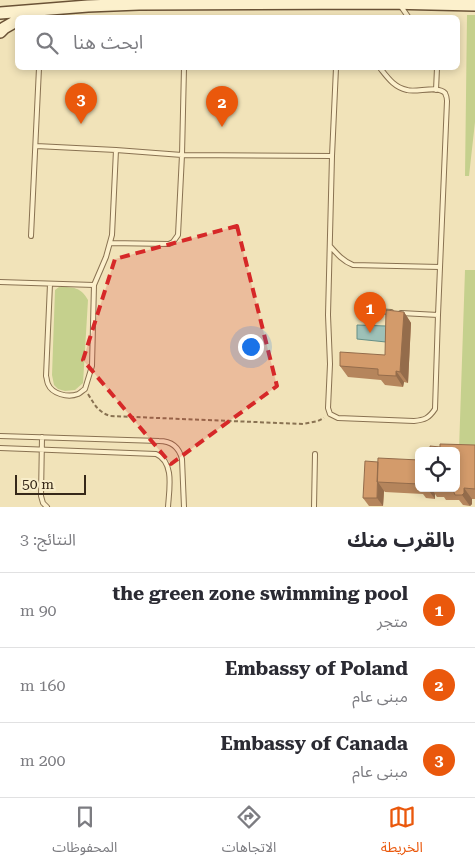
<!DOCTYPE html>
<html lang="ar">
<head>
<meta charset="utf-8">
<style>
	:root { --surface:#fff; --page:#f7f7f7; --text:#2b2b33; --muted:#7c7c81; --line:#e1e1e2; --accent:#ea580c }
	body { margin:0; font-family:"Roboto Serif","Noto Sans Arabic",serif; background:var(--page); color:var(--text); direction:rtl }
	.controls { position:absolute; right:15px; bottom:15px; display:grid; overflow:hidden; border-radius:8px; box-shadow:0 2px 8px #0003 }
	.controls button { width:45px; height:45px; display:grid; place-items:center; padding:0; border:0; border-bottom:1px solid var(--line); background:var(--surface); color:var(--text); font:25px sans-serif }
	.scale { position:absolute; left:15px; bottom:12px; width:71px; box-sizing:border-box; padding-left:5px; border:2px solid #362819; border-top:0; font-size:14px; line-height:18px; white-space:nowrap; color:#362819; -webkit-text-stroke:4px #f8edc9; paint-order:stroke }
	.you { position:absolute; left:250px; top:346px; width:18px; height:18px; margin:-12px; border:4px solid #fff; border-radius:50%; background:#1a73e8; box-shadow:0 0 0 8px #1a73e833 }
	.badge { display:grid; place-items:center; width:32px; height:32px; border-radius:50%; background:var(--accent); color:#fff; font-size:16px; font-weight:700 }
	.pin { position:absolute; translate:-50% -41px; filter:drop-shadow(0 1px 2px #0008) }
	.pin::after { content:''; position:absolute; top:26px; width:18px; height:15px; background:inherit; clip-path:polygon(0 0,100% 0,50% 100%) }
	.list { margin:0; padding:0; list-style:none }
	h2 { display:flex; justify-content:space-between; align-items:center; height:65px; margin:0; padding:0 20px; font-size:21px }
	h2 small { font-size:16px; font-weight:400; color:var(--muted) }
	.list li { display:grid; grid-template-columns:32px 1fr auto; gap:15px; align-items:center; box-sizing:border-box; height:75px; padding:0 20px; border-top:1px solid var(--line) }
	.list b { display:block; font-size:19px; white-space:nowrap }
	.list p { margin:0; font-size:16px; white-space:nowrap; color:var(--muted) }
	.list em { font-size:16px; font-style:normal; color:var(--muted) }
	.icon { flex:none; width:28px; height:28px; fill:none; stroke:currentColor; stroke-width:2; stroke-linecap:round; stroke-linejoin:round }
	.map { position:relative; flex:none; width:475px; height:507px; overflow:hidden; direction:ltr }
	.search { position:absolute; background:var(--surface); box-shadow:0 2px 8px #0003; left:15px; right:15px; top:15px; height:55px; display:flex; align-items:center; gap:12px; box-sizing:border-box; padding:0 18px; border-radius:8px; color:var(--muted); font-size:19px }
	.sheet { height:290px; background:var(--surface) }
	nav { display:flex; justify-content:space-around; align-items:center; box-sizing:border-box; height:70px; border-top:1px solid var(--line); background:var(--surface); font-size:14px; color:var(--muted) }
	nav a { display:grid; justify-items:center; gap:2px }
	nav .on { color:var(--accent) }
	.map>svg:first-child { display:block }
	.green { fill:#c5d08d }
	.water { fill:#9ec1b8; stroke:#668f86 }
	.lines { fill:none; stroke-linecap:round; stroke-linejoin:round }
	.lane-casing { stroke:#897252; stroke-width:6 }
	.secondary-casing { stroke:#6a5236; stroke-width:14 }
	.path { stroke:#897252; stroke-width:2; stroke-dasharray:4 2.5; stroke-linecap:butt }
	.lane { stroke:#fcf0cc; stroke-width:4 }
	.secondary { stroke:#fcf0cc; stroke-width:11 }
	.wall { fill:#b5855c }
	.shaded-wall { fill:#946c4b }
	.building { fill:#d39b6b; stroke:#946c4b }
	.marked { fill:#d62828; fill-opacity:0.2; stroke:#d62828; stroke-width:4; stroke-dasharray:10 6; stroke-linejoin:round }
</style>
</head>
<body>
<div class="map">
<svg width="475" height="507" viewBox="0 0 475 507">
	<rect width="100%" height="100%" fill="#f1e3b9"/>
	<path class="green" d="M467 15H475V122L469 176H465Z
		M465 270H475V450H459Z
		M59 287C73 287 81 287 88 300L83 383 75 390 65 391 58 389 54 385 52 375 55 290Z"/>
	<path class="water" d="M357 325 386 326V342L357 339Z"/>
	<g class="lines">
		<g class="lane-casing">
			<path id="lane" d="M400 5 409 18
				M336 68 332 156 328 315 330 364 328 408 330 414 338 418 414 421C425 420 429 418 435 409L438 315
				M380 68C388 78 394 87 407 90 416 93 438 85 445 93 446 95 447 99 447 101L438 315 401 313
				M436 90 437 68
				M36 146 116 150
				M31 236 39 68
				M110 243 169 244 173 242 178 235 182 155 184 68
				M330 246C337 254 343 261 353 265L440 267
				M0 282 94 285
				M50 284 46 376C47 379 47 382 48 384 52 394 68 398 78 394 80 393 82 391 85 389L92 366 94 285 106 257 112 235 116 150 182 155 332 156
				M364 310 391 312
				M0 436 159 441C171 441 179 447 182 459L184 507
				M42 437 41 496 43 503 47 507
				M0 448 156 454C175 462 169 490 168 507
				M314 507 315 454"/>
		</g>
		<g class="secondary-casing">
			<path id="secondary" d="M0 13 88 6 139 4 388 3 475 5
				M0 32 4 28 18 20"/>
		</g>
		<path class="path" d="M88 394C95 405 97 411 110 416L303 424 318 421 324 418"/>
		<use href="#lane" class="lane"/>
		<use href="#secondary" class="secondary"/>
	</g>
	<path class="wall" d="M404 312 411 323 408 383 404 382 403 387 385 385 381 380 348 377 340 366 385 355Z
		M475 445V499H472V504L470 506 463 505 459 500H446L444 497H437L435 494V499L426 498 423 494 385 492 384 491 383 506H369L363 498 378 462 419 460V488H456L440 447Z"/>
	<path class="shaded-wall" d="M404 312 411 323 408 383 400 372Z
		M396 371 404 382 403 387 396 376Z
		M378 482 384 491 383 506 377 498Z
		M427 488H431L435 494V499Z
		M464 488 472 499V504L470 506 462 495Z"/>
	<path class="building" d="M386 310 404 312 400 372 396 371V376L378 375V369L340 366V352L385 355Z
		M440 444 475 445V489L464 488V493L462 495H455L453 490 438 489V488H456V451H430V446L440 447Z
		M378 458 419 460V484L377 482Z
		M365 461 378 462 377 498H363Z"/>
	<path class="marked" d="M237 226 277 386 171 464 83 360 115 259Z"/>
</svg>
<div class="controls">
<button><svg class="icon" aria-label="locate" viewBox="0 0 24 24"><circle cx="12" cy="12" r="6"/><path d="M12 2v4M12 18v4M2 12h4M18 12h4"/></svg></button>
</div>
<div class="scale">50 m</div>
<div class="you"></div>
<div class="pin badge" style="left:370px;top:333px">1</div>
<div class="pin badge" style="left:222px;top:127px">2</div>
<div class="pin badge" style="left:81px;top:124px">3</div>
<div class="search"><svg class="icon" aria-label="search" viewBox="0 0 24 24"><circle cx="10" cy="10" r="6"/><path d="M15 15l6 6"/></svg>ابحث هنا</div>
</div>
<section class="sheet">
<h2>بالقرب منك<small>النتائج: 3</small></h2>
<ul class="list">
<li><span class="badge">1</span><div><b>the green zone swimming pool</b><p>متجر</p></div><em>90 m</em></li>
<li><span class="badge">2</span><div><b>Embassy of Poland</b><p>مبنى عام</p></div><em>160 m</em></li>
<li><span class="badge">3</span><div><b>Embassy of Canada</b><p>مبنى عام</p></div><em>200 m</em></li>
</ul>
</section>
<nav>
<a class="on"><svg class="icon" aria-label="map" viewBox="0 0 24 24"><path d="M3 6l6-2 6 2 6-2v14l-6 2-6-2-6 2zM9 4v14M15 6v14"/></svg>الخريطة</a>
<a><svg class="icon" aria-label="directions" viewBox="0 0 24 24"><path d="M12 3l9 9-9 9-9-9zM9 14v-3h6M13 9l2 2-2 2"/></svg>الاتجاهات</a>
<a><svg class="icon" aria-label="saved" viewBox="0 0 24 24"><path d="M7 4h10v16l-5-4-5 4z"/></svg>المحفوظات</a>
</nav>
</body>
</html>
